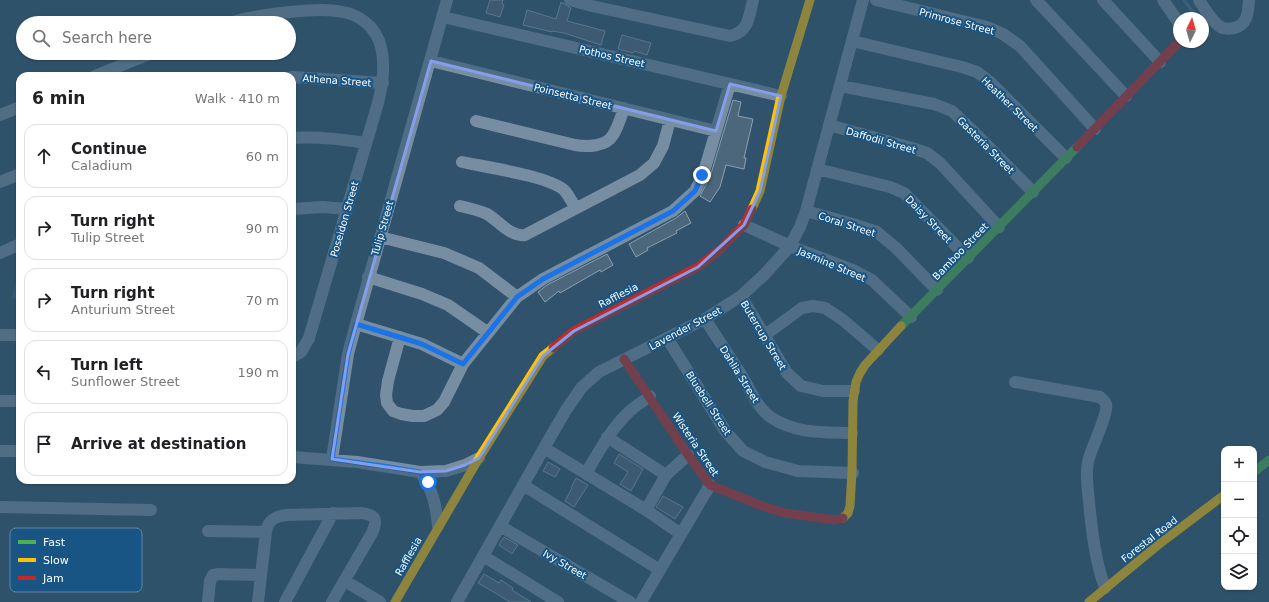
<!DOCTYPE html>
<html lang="en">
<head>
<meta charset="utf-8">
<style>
	:root { --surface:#fff; --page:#f6f6f6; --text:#202124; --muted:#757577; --line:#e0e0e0 }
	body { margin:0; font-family:"DejaVu Sans",sans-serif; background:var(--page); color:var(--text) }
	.controls { position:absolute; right:12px; bottom:12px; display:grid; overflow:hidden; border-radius:8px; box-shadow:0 1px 3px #0004 }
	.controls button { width:36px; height:36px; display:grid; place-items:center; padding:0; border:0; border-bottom:1px solid var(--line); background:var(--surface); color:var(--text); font:20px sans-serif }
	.compass { position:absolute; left:1173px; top:12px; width:36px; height:36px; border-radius:50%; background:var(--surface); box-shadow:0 1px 3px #0004; rotate:5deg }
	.stop { position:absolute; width:12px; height:12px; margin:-9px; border:3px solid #1a73e8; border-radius:50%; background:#fff }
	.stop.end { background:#1a73e8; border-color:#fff; box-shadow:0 1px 4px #0008 }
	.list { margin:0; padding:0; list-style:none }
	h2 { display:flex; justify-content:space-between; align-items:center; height:52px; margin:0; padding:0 16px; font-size:17px }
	h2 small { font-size:13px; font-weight:400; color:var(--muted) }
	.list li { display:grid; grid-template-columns:26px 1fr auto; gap:12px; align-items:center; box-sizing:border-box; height:64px; margin:0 8px 8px; padding:0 8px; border:1px solid var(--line); border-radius:12px }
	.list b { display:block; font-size:15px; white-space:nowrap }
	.list p { margin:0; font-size:13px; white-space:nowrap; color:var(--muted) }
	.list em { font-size:13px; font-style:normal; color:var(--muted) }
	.icon { flex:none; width:22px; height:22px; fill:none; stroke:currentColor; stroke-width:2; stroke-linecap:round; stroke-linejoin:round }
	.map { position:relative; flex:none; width:1269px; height:602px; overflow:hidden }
	.search { position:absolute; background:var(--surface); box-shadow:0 1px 3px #0004; left:16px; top:16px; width:280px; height:44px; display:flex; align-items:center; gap:10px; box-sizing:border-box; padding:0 14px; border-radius:22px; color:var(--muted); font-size:15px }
	.panel { position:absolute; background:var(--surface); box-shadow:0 1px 3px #0004; left:16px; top:72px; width:280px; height:412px; border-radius:12px }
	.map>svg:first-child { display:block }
	.green { fill:#286a9a }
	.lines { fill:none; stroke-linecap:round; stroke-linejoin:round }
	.stream { stroke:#457293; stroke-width:3 }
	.building { fill:#4c677c; stroke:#8aa0b0 }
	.street { stroke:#778ea2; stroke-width:12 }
	.fast { stroke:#4caf50; stroke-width:9 }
	.slow { stroke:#ffc107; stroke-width:9 }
	.jam { stroke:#c62828; stroke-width:9 }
	.route { stroke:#1a73e8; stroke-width:5 }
	.marked { fill:none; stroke:#839eea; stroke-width:3; stroke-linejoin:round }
	.labels { text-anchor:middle; stroke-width:4; stroke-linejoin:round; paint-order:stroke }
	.street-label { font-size:10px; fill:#fff; stroke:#185584 }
	.key { fill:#185584; stroke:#5d88a9; stroke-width:1 }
	.key-label { font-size:11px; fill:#fff }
</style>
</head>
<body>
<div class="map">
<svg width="1269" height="602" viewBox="0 0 1269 602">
	<rect width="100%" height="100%" fill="#30526c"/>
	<path class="green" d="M20 266V300L12 298Z"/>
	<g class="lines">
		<path class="stream" d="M1184 0 1197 18
			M1203 27 1209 35"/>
	</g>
	<path class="building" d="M490 0H503L502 4 504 5 500 17 486 13Z
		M561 2 571 8 567 21 605 31 601 45 564 33 552 31V32L523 25 527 10 556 19Z
		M622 35 651 43 647 55 634 51 633 53 618 49Z
		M733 100 741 102 738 116 753 119 744 158H746L744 169 726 165 720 187 710 202 700 196 710 177Z
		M685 211 691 223 676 231 677 233 647 248 648 250 636 257 629 244 676 218Z
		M607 254 613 265 601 272 600 270 560 293 559 291 545 302 538 292 547 285Z
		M619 454 643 469 631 491 620 484 628 472 614 463Z
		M548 462 560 469 555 477 543 471Z
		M576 478 588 485 574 507 565 501 572 488H571Z
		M663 496 683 507 675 519 656 507Z
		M504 537 518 545 512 554 499 545Z
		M484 574 499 583 501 580 513 588 512 590 531 602H510L492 591 478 583Z"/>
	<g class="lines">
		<path class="street" d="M570 0 592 6 730 36C749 32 749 16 753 0
			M876 0 987 27 1003 34 1020 46 1095 129
			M1036 0 1126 96
			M1103 0 1160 62
			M1163 0 1179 23
			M1199 0C1204 8 1211 20 1219 26 1223 29 1229 29 1234 28 1248 25 1248 12 1249 0
			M443 17 781 96
			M230 23C249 17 270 14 290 12 309 10 332 8 351 14 390 29 386 71 378 103L309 338 301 352 292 357
			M852 41 962 67 977 72 990 82 1066 158
			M431 61 716 131
			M95 76 152 53
			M292 77 383 83
			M840 86 934 104 952 111 972 130 1033 192
			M0 115 20 107
			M476 121 575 145C587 147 606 147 613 135 618 127 621 117 624 108
			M829 125 912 148 927 153 940 163 999 227
			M292 138C317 136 341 139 366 143
			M462 162C485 167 548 176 564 190 569 195 572 203 576 208
			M817 169 890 187 904 193 968 258
			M0 182 20 174
			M460 206C469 208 478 210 487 214 499 221 510 237 525 235L640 175 654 163 663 146 670 120
			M292 209 323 207 347 209
			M806 211 853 224 877 232 896 248 937 290
			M744 225 790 246 853 270 872 280 911 317
			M380 237 444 253 479 268 517 297
			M0 253 20 244
			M368 277 422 294 448 305 487 332
			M741 296 787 373 801 386 823 391H854
			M705 319C717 338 730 357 742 376 751 391 757 408 772 418 796 434 825 432 852 433
			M356 324 422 344 463 364
			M0 335H20
			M765 335 802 308 813 306 825 308 843 320 878 350
			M400 337 388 381 386 395 387 403 393 411 401 414 413 416H424L437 410 444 402 463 364 517 297 543 279 673 211 695 191 703 175 730 84
			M667 338 726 432 743 451 765 462 798 471 853 473
			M1015 382 1100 397C1102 399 1105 401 1106 404 1109 413 1090 450 1088 462 1085 475 1088 489 1089 502 1092 532 1095 560 1105 588
			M0 401H20
			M607 437 666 475
			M544 448 646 510 681 534
			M0 451H20
			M292 457 357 462 420 472 446 471 465 465 479 458
			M332 459 348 354 356 324 447 0
			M420 472C433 490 436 505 438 526
			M586 473C599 452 611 428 630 411 636 405 644 401 650 396
			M523 485 660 570
			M0 507 151 510
			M646 510 666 475 688 455
			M500 526 630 602
			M208 531 266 532
			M483 556 558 602
			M345 581 380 602
			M208 602 210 581 213 575 219 574 261 575
			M258 602 266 532C268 520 275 516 287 515L361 513C376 515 378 519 372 533L332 602
			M285 602 333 513
			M457 602 544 448 566 410 582 387 599 372 705 319 741 296 764 275 790 246 800 227 806 211 863 0
			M641 602 710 485"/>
		<path class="fast" d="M901 326 1077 147
			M1254 472 1269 460"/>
		<path class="slow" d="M752 209 760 191 781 96 810 0
			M843 518 848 513 850 506 852 472 853 401 856 382 860 373 865 365 901 326
			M395 602 479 458 543 356 553 348
			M1089 602 1158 545 1224 495"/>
		<path class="jam" d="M1077 147 1179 42
			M553 348 574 331 698 267 721 249 744 225 752 209
			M624 359 688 455 710 485 765 507 785 513 835 520 843 518"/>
	</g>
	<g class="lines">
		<path class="route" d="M428 482 420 472 383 466 332 459 348 354 356 324 422 344 463 364 517 297 543 279 673 211 695 191 702 175"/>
	</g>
	<path d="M0 0H1269V602H0ZM431 61 716 131 730 84 781 96 760 191 744 225 698 267 574 331 543 356 479 458 465 465 446 471 420 472 332 459 348 354Z" fill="#30526c" fill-opacity=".55" fill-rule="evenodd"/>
	<path class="marked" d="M431 61 716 131 730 84 781 96 760 191 744 225 698 267 574 331 543 356 479 458 465 465 446 471 420 472 332 459 348 354Z"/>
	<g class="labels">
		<g class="street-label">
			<text transform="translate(957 21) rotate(15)" y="4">Primrose Street</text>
			<text transform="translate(612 56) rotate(13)" y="4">Pothos Street</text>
			<text transform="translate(337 80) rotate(4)" y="4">Athena Street</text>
			<text transform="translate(573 96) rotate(14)" y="4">Poinsetta Street</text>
			<text transform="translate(1010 104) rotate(44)" y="4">Heather Street</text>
			<text transform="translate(881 140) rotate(16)" y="4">Daffodil Street</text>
			<text transform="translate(986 145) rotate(45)" y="4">Gasteria Street</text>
			<text transform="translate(344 219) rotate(-74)" y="4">Poseidon Street</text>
			<text transform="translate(929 219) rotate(46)" y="4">Daisy Street</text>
			<text transform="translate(847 224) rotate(18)" y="4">Coral Street</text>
			<text transform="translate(382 228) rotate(-74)" y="4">Tulip Street</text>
			<text transform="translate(960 251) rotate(-46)" y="4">Bamboo Street</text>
			<text transform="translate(832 264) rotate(23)" y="4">Jasmine Street</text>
			<text transform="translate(618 295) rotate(-27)" y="4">Rafflesia</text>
			<text transform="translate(685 328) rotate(-28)" y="4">Lavender Street</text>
			<text transform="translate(764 335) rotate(59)" y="4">Butercup Street</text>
			<text transform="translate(740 374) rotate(58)" y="4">Dahlia Street</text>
			<text transform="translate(709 403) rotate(57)" y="4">Bluebell Street</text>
			<text transform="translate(696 444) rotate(56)" y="4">Wisteria Street</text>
			<text transform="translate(1149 539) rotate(-38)" y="4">Forestal Road</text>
			<text transform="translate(408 556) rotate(-60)" y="4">Rafflesia</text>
			<text transform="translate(565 564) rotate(30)" y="4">Ivy Street</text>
		</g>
	</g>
	<rect x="10" y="528" width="132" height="64" rx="6" class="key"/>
	<rect x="18" y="540" width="18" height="4" fill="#4caf50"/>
	<rect x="18" y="558" width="18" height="4" fill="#ffc107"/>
	<rect x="18" y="576" width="18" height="4" fill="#c62828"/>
	<g class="key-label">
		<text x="43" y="546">Fast</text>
		<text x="43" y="564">Slow</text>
		<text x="43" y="582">Jam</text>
	</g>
</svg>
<div class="controls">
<button>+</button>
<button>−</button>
<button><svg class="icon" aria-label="locate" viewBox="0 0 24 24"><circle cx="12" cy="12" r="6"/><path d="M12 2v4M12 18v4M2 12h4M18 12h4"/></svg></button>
<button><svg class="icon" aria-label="layers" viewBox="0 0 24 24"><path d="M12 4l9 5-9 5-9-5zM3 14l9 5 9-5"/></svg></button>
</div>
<svg class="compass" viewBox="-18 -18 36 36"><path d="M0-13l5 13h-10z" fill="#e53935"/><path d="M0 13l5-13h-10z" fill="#757577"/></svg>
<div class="stop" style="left:428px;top:482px"></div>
<div class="stop end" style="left:702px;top:175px"></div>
<div class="search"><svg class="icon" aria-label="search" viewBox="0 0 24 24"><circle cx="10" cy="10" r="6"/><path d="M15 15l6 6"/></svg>Search here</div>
<section class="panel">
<h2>6 min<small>Walk · 410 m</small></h2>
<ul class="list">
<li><svg class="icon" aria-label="ahead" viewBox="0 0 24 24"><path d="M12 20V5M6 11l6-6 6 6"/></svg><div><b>Continue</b><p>Caladium</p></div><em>60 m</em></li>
<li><svg class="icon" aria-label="right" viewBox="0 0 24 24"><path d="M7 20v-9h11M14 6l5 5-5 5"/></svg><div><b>Turn right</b><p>Tulip Street</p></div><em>90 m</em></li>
<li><svg class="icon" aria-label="right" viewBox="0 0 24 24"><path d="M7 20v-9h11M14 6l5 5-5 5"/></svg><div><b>Turn right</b><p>Anturium Street</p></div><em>70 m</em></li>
<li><svg class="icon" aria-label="left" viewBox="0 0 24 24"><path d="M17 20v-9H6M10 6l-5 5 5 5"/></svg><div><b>Turn left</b><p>Sunflower Street</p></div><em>190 m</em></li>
<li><svg class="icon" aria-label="arrive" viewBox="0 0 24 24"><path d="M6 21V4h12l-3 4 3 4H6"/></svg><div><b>Arrive at destination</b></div></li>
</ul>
</section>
</div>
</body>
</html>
